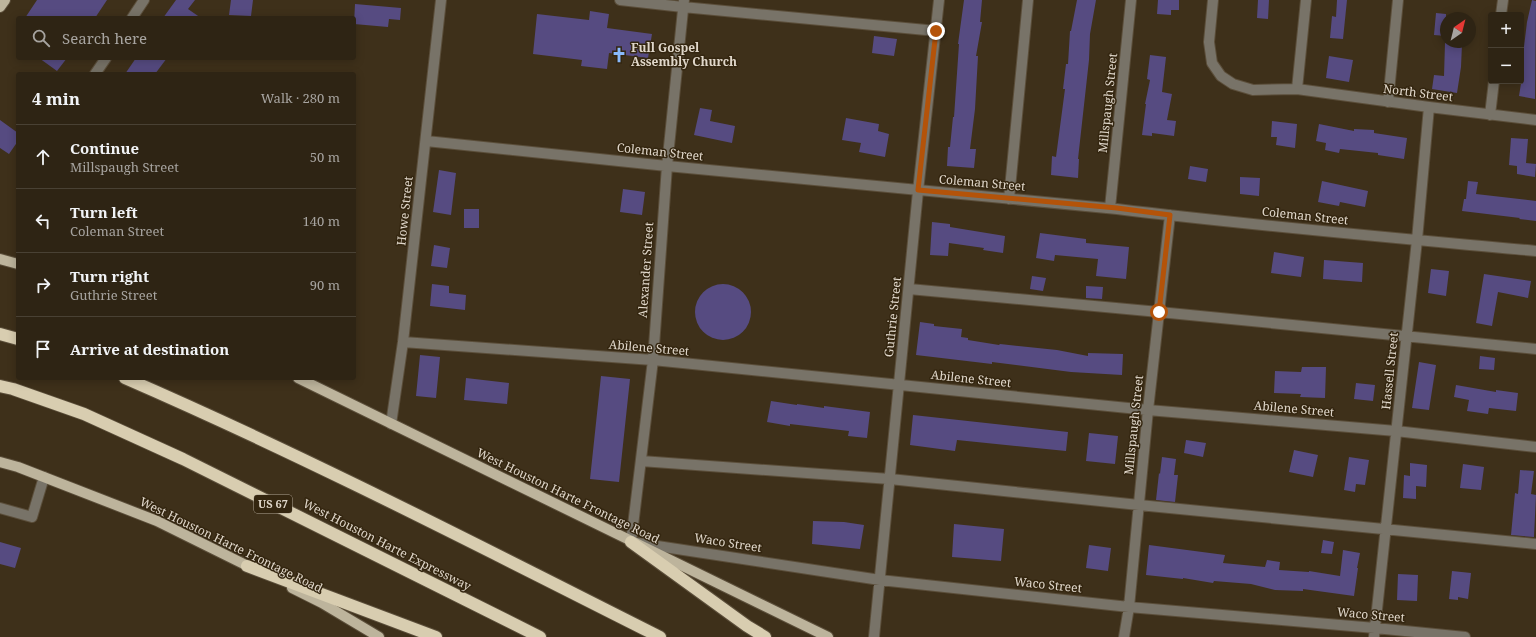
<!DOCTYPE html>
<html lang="en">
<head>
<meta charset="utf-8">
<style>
	:root { --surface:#2e2414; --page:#362c1d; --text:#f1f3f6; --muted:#a7a4a0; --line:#494134 }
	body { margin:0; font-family:"Noto Serif",serif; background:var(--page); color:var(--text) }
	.controls { position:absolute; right:12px; top:12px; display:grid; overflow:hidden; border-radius:4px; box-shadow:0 2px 10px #0003 }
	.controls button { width:36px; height:36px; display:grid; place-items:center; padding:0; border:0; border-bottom:1px solid var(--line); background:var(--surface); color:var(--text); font:20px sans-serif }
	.compass { position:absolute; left:1440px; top:12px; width:36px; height:36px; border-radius:50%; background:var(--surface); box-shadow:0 2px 10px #0003; rotate:35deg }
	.stop { position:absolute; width:12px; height:12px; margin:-9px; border:3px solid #b45309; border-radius:50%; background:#fff }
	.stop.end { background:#b45309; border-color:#fff; box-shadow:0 1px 4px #0008 }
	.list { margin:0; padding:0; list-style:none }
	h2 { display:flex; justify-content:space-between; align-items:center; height:52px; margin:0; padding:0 16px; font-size:17px }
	h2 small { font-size:13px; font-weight:400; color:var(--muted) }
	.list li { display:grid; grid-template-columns:26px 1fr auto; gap:12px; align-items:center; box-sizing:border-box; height:64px; padding:0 16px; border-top:1px solid var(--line) }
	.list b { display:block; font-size:15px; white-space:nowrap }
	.list p { margin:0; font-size:13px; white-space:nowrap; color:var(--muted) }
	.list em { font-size:13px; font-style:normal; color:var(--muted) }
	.icon { flex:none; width:22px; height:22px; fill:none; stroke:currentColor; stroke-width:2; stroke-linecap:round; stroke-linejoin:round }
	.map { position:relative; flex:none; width:1536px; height:637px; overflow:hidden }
	.search { position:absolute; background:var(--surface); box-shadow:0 2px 10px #0003; left:16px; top:16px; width:340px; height:44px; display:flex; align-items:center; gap:10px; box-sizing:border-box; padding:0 14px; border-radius:4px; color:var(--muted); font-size:15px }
	.panel { position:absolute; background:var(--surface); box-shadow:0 2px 10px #0003; left:16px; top:72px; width:340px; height:308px; border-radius:4px }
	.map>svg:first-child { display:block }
	.building { fill:#564b81 }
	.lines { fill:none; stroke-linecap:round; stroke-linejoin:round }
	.minor-casing { stroke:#5b4e3a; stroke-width:12 }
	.major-casing { stroke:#5b4e3a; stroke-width:12 }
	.highway-casing { stroke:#5b4e3a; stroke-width:14 }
	.minor { stroke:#787368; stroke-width:10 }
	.major { stroke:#bdb49c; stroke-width:10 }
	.highway { stroke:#d8cdb0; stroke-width:12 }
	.route { stroke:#b45309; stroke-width:5 }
	.labels { text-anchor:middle; stroke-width:3; stroke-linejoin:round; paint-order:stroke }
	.shield { fill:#342610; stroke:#aca292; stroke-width:1 }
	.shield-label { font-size:11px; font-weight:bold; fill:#e0d7ca }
	.poi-label { font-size:12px; font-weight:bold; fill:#e0d7ca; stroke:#342610; text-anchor:start }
	.street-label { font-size:12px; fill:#e0d7ca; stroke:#342610 }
</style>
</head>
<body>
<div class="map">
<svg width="1536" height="637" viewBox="0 0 1536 637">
	<rect width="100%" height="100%" fill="#3e301a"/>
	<path class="building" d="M37 0H107L95 18H25Z
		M176 0H195L188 9 201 18H163Z
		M231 0H253L251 16 229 15Z
		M964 0H982L980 22H982L976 56H978L975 109 970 149H976L974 168 947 166 948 147H950L953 117H954L959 44H958Z
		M1077 0H1096L1090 34 1089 60 1078 159H1079L1078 178 1051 175 1052 156 1056 157 1065 89H1063L1066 64H1068L1070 31H1071Z
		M1158 0H1179V10H1171V15L1157 14Z
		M1258 0H1269L1268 19 1257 18Z
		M1337 0H1347L1343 39 1330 38 1332 16 1336 17Z
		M1532 0 1536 1 1535 99 1519 96 1523 71H1521L1527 22Z
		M355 4 401 8 400 20 389 19 388 27 354 24Z
		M590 11 609 14 607 28 652 34 648 58 609 53 607 69 581 66 582 60 533 54 537 14 589 20Z
		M1436 13 1446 14V36L1434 35Z
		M874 36 897 39 894 56 872 53Z
		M1445 43 1462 44 1461 67 1457 93 1432 89 1434 75 1444 76Z
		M1150 55 1166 57 1162 92 1172 94 1167 120 1176 121 1174 136 1152 133V136L1142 135 1146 104H1145L1150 80 1147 79Z
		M1329 56 1353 60 1349 82 1326 78Z
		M39 58H67L57 71Z
		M136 58H167L155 74H125Z
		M700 108 712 110 710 121 735 126 732 143 694 135Z
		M846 118 879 124 878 131 889 134 885 157 859 152 861 143 842 140Z
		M0 120 18 133V141L9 154 0 148Z
		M1272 121 1297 124 1295 148 1276 145 1277 137H1271Z
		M1319 124 1354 131V129L1374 130V133L1407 138 1404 159 1378 155V153L1340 149 1339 153 1325 150 1326 143 1316 141Z
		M1511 138 1528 139 1526 163 1536 164 1535 177 1517 174V166L1509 165Z
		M1190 166 1208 169 1206 182 1188 179Z
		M439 170 456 173 451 215 433 212Z
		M1240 177 1260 178 1259 196 1240 194Z
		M1322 181 1368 191 1365 207 1340 202 1339 206 1318 202Z
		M1468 181 1478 182 1476 194 1536 201V221L1519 219 1520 218 1462 211 1464 199H1466Z
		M623 189 645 192 642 215 620 212Z
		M464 209H479V228H464Z
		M932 222 950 224V227L1005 236 1003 253 983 250 984 248 949 243 948 256 930 255Z
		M1040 233 1086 239V243L1129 247 1126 279 1096 276 1098 259 1055 255 1054 261 1036 258Z
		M434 245 450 248 447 268 431 266Z
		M1274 252 1304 257 1301 277 1271 273Z
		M1324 260 1363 263 1362 282 1323 279Z
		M1431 269 1449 271 1446 296 1428 293Z
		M1484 274 1531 281 1528 298 1498 292 1492 326 1476 323Z
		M1032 276 1046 278 1043 291 1030 289Z
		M432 284 449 286V293L466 295 465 310 430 306Z
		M695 312a28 28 0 1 1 56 0a28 28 0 1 1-56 0Z
		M1086 286 1103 287 1102 299 1086 298Z
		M920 322 934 324V326L962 329 961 337 968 338V340L999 345 1000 344 1057 350 1088 356V353L1123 354 1122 375 1071 372 992 362V364L916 355Z
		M420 355 440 357 436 398 416 396Z
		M1480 356 1495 358 1494 370 1479 369Z
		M1419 362 1436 365 1429 410 1412 408Z
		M1302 367H1326L1325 398 1300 397 1301 394 1274 393 1275 371 1301 372Z
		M601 376 630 379 619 482 590 479Z
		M466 378 509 383 507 404 464 400Z
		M1356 383 1375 385 1373 401 1354 399Z
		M1456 385 1496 392V390L1518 393 1516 411 1489 408 1488 414 1467 411 1469 400 1454 397Z
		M771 401 797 405V404L824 408V406L870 412 867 438 848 436 849 431 790 424V426L767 422Z
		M913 415 1068 432 1066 451 957 440 955 451 910 445Z
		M1089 433 1118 436 1115 464 1086 461Z
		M1186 440 1206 443 1203 457 1184 453Z
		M1294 450 1318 455 1313 477 1289 472Z
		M1162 457 1176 459 1174 475H1178L1175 502 1156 500 1159 473 1160 474Z
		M1349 457 1369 460 1365 485 1356 484 1355 492 1344 490Z
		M1410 463 1427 465 1426 487 1416 486V499L1403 498 1404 475 1410 476Z
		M1463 464 1484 467 1481 490 1460 488Z
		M1520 470 1534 471 1531 494 1536 495 1534 537 1511 535 1515 493 1518 494Z
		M813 521 844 522 864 525 860 549 812 544Z
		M954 524 1004 529 1001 561 952 557Z
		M1323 540 1334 542 1332 554 1321 553Z
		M0 542 21 548 15 568 0 564Z
		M1089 545 1111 548 1108 571 1086 568Z
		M1149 545 1225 555 1223 563 1265 567 1267 560 1280 562 1279 570 1309 572V571L1340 576 1343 550 1360 553 1357 568H1358L1354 596 1303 589V591L1275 590 1251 584 1214 581 1213 583 1183 578V579L1146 575Z
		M1452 571 1471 573 1468 599 1458 597V600L1449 599Z
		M1398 574 1418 575 1417 601 1397 600Z"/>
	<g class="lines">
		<g class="minor-casing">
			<path id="minor" d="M620 0 683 7 937 31
				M684 0 667 166 653 360 631 542 880 580 1129 607 1375 628 1465 637
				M1213 0 1209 42 1212 63 1221 76 1233 84 1253 90 1297 89 1429 107 1536 120
				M1501 15 1503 0
				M132 18 144 0
				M95 74 106 58
				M1297 89 1306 0
				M1388 102 1398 0
				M1490 115 1494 81
				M426 141 667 166 1117 209C1256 226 1396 238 1536 251
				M1009 199 1028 0
				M1110 208 1131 0
				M909 289 1159 312 1536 349
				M403 342 653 360 1148 410 1396 431 1536 447
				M391 424 403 342 441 0
				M641 461 890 479 1139 505 1536 544
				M0 508 32 517 44 477
				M874 637 918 191 939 0
				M1124 637 1129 607 1148 410 1170 215
				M1374 637 1417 240 1429 107"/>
		</g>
		<g class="major-casing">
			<path id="major" d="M0 7 5 0
				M0 259 18 264
				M298 378 828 637
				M0 462 18 467 157 521 254 569
				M292 588 322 603 379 637"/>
		</g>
		<g class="highway-casing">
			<path id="highway" d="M0 334 18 339
				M125 378C307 457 483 548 660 637
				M0 386 13 389 84 414 183 459 540 637
				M631 542 747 626 765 637
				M247 566 436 637"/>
		</g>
		<use href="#minor" class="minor"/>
		<use href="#major" class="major"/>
		<use href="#highway" class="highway"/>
	</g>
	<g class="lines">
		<path class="route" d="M936 31 918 190 1117 208 1170 215 1159 312"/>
	</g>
	<defs>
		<g id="church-bare" transform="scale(1.2)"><path d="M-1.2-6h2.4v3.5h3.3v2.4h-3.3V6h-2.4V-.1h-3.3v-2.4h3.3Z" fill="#89bafc" stroke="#342610" stroke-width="2.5" paint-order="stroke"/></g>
	</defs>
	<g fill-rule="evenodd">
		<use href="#church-bare" x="619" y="55"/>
	</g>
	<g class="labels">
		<rect class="shield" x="254" y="495" width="38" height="18" rx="3"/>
		<g class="shield-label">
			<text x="273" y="508">US 67</text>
		</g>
		<g class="poi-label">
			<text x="631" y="52">Full Gospel<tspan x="631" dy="14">Assembly Church</tspan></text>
		</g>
		<g class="street-label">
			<text transform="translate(1418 93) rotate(7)" y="4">North Street</text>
			<text transform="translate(1108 103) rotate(-84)" y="4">Millspaugh Street</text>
			<text transform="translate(660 152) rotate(6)" y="4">Coleman Street</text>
			<text transform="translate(982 183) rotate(5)" y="4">Coleman Street</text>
			<text transform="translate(405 211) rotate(-84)" y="4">Howe Street</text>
			<text transform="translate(1305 216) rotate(6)" y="4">Coleman Street</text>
			<text transform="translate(646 270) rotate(-86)" y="4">Alexander Street</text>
			<text transform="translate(893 317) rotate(-84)" y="4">Guthrie Street</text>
			<text transform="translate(649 348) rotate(5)" y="4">Abilene Street</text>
			<text transform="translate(1390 371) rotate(-84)" y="4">Hassell Street</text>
			<text transform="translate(971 379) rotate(6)" y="4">Abilene Street</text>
			<text transform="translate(1294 409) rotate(5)" y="4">Abilene Street</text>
			<text transform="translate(1134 425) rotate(-84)" y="4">Millspaugh Street</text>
			<text transform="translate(568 496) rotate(26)" y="4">West Houston Harte Frontage Road</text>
			<text transform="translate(728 543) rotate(9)" y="4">Waco Street</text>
			<text transform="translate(231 545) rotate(26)" y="4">West Houston Harte Frontage Road</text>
			<text transform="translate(387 545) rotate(27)" y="4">West Houston Harte Expressway</text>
			<text transform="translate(1048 585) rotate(6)" y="4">Waco Street</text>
			<text transform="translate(1371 615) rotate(5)" y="4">Waco Street</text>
		</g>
	</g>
</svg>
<div class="controls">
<button>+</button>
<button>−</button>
</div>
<svg class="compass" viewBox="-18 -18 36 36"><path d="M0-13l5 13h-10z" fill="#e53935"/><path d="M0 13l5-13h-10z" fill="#a7a4a0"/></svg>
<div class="stop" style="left:1159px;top:312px"></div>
<div class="stop end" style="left:936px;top:31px"></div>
<div class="search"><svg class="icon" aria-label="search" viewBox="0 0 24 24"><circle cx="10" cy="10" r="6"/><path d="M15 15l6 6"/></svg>Search here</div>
<section class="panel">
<h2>4 min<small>Walk · 280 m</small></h2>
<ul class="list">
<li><svg class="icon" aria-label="ahead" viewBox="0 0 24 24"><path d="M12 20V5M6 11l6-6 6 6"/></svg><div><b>Continue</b><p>Millspaugh Street</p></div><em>50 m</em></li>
<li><svg class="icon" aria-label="left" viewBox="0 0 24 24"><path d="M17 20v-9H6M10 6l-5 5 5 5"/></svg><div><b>Turn left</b><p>Coleman Street</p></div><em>140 m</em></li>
<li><svg class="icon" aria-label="right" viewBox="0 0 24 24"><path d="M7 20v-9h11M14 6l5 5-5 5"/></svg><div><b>Turn right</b><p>Guthrie Street</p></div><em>90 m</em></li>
<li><svg class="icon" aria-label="arrive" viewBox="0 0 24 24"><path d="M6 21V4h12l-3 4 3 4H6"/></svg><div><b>Arrive at destination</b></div></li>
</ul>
</section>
</div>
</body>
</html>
